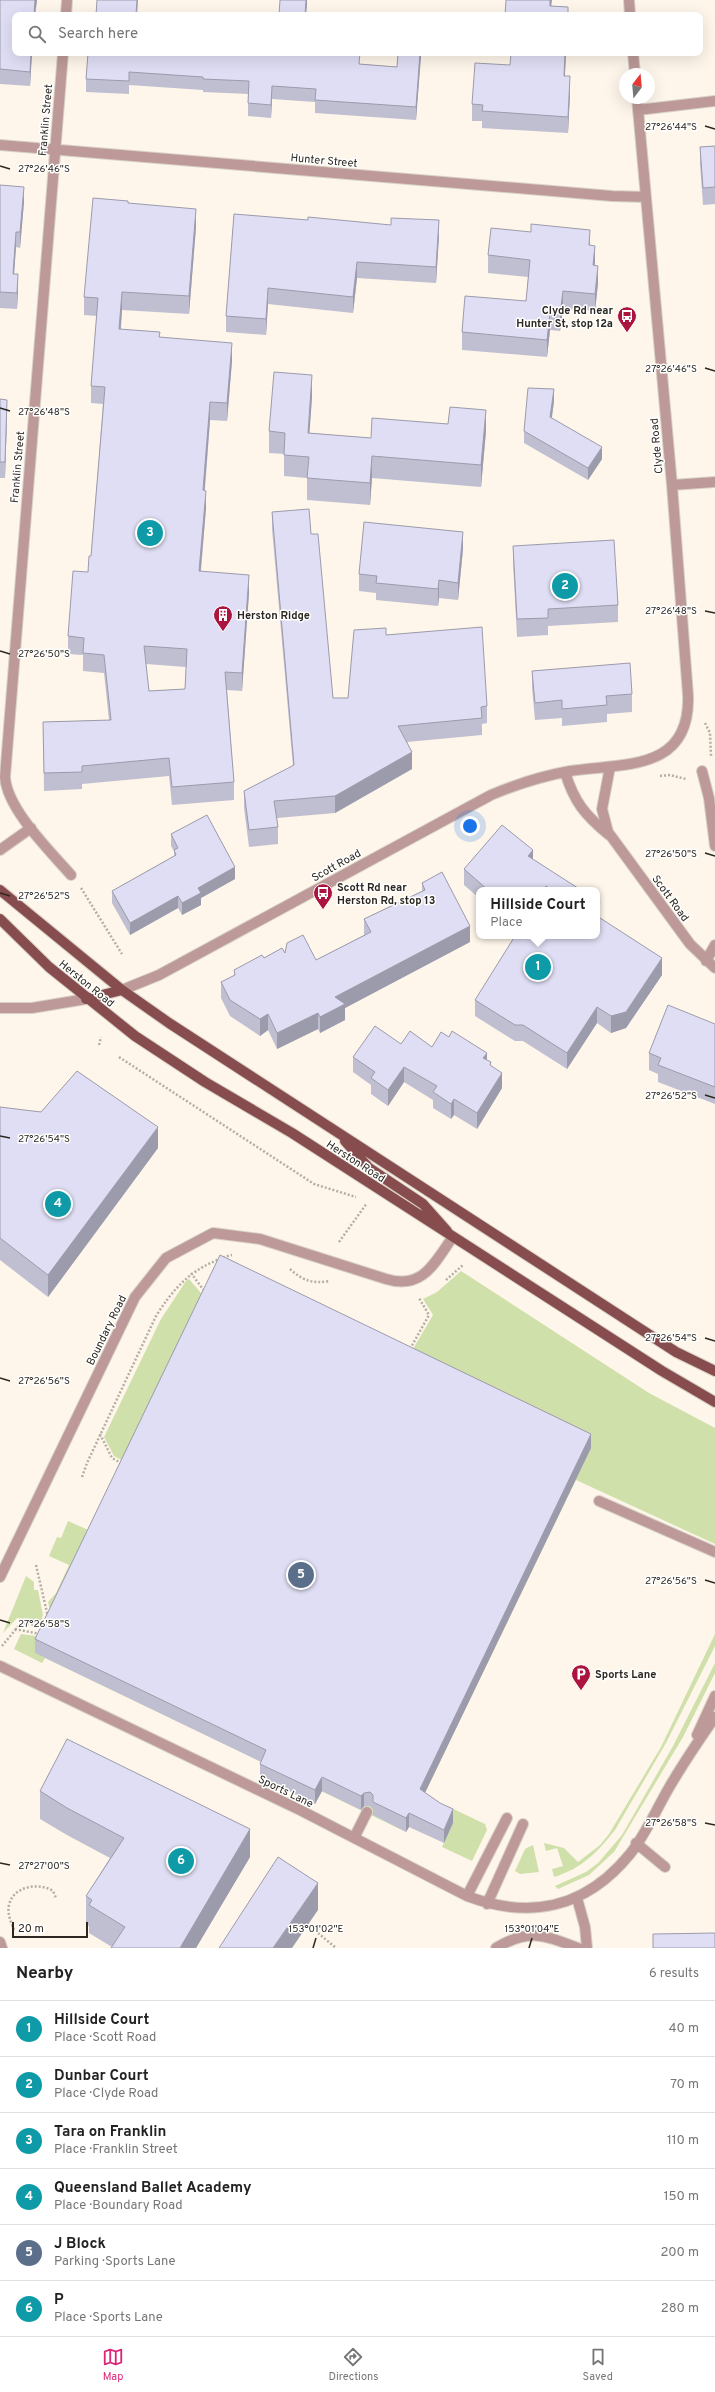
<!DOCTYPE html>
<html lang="en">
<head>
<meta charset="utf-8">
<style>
	:root { --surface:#fff; --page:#f6f6f6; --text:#222; --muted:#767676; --line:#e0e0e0; --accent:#db2777 }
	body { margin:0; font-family:Overpass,sans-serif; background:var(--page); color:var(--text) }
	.compass { position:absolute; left:619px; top:68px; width:36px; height:36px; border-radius:50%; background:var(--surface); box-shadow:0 4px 16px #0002; rotate:16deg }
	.scale { position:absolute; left:12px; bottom:10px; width:76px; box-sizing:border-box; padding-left:4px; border:2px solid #2c2720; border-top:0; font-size:11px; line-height:14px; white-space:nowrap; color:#2c2720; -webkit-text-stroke:3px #fff; paint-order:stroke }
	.you { position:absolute; left:470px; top:826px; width:14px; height:14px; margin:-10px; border:3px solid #fff; border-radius:50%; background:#1a73e8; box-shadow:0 0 0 6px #1a73e833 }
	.badge { display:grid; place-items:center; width:26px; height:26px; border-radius:50%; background:var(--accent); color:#fff; font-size:13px; font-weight:700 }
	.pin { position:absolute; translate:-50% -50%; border:2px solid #fff; box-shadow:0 1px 4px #0006 }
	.popup { position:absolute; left:476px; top:887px; width:124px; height:52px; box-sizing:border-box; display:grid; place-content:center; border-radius:8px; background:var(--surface); filter:drop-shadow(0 1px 3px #0005); font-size:13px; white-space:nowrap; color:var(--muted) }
	.popup b { font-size:15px; color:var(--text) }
	.popup::after { content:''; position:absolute; left:50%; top:100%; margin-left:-8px; border:8px solid transparent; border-top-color:var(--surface) }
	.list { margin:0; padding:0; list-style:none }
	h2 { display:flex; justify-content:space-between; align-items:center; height:52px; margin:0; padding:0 16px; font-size:17px }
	h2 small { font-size:13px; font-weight:400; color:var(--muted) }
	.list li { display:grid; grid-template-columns:26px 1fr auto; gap:12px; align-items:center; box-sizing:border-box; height:56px; padding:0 16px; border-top:1px solid var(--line) }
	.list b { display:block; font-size:15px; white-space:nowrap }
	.list p { margin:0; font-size:13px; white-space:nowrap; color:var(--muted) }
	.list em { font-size:13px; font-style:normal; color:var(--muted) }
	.icon { flex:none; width:22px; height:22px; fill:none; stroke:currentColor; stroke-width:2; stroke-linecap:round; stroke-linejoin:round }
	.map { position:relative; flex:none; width:715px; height:1948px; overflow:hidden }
	.search { position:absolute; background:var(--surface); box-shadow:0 4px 16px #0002; left:12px; right:12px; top:12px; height:44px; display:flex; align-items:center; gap:10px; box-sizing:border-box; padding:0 14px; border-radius:8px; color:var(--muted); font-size:15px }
	.sheet { height:388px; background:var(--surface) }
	nav { display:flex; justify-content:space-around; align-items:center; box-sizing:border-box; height:56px; border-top:1px solid var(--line); background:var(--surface); font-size:11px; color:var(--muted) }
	nav a { display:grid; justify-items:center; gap:2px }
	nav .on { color:var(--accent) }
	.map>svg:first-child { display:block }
	.green { fill:#d0e0aa }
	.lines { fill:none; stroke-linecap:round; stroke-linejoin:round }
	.minor-casing { stroke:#d8d1c6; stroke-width:12 }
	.major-casing { stroke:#d8d1c6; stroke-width:12 }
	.path { stroke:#b4aea3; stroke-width:2.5; stroke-dasharray:2 2; stroke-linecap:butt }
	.minor { stroke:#bd9a99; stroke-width:10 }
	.major { stroke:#874d4e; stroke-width:10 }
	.wall { fill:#c0bfd2; fill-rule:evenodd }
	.shaded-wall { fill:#9c9bab }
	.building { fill:#dfdef4; stroke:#9c9bab; fill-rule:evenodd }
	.ticks { fill:none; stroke:#2c2720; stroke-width:1.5 }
	.labels { text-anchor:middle; stroke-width:3; stroke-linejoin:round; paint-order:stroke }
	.street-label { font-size:11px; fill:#2c2720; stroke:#fff }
	.poi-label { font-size:11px; font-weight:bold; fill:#2c2720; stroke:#fff; text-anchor:start }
	.ticks-label { font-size:10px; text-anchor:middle; fill:#2c2720; stroke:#fff; stroke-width:3; stroke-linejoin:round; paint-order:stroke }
</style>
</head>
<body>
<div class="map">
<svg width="715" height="1948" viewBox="0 0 715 1948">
	<rect width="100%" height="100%" fill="#fef6ea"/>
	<path class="green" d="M461 1271 649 1393 715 1428V1544L576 1480 406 1832 321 1791 315 1804 260 1777 266 1764 262 1762 45 1658 42 1663 14 1649 21 1634 43 1637 52 1619 48 1602 56 1593 69 1565 49 1556 57 1537 61 1538 68 1521 93 1532 127 1463 114 1456 104 1437 161 1319 186 1281 189 1279 206 1299 407 1359 433 1315 423 1299 437 1292Z
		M26 1576 34 1582V1590H38L43 1615 41 1621 17 1618 3 1633Z
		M715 1634V1646L666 1743 615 1830C598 1852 581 1869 554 1877L552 1869 563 1866 557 1848 546 1851 544 1843 564 1848 578 1862 600 1845 609 1834 661 1747Z
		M715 1663V1673L683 1737 614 1852 589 1875 558 1889 555 1886 586 1872 598 1863 622 1835 673 1746Z
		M445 1805 485 1824 487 1830 472 1861 442 1847 453 1823 440 1817Z
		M533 1845 539 1872 520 1874 515 1871 525 1849Z"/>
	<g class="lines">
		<g class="minor-casing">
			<path id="minor" d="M629 0 630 15
				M66 15 67 0
				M63 53 5 777C7 809 50 851 71 875
				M633 53 635 74
				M638 110 715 101
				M0 145 612 196 646 197
				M672 485 715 482
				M610 767 602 809 608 832 690 944 715 968
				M702 771 709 798 715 846
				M565 772C574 802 585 815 609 835
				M0 850 31 828
				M706 961 715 945
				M122 990 159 975 491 795C517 784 542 776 570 771 623 763 691 772 688 695L672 485 637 98
				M0 1008H32L86 999
				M599 1501 715 1552
				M0 1577 135 1297 166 1258 213 1233 260 1239 386 1279C422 1290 434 1264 452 1238
				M0 1666 298 1809 467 1896C530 1920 586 1908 630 1854 646 1834 657 1808 670 1786 684 1762 699 1740 715 1717
				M697 1735 715 1696
				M354 1838 367 1812
				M636 1843 665 1867
				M467 1896 507 1818
				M577 1898 585 1927 587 1948
				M487 1904 523 1824
				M0 1942 2 1948
				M496 1948C529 1928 544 1935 578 1948"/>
		</g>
		<g class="major-casing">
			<path id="major" d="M0 890 122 990 169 1023 676 1352 715 1371
				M0 919 49 967 135 1036 205 1082 292 1133 662 1371 715 1402
				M86 999 122 990
				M345 1141 369 1168 423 1204 447 1231"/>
		</g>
		<path class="path" d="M705 723 710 733 711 756
			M660 776 670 775 686 779
			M81 888 122 954
			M99 1045 101 1037
			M119 1057 314 1184 356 1197
			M339 1242 367 1203
			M290 1269C303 1281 313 1284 330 1281
			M191 1273 205 1292
			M446 1280 463 1265
			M410 1349 429 1315 419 1298
			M100 1434 112 1458 123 1464
			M82 1477 87 1463 156 1316C172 1291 187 1273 215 1261 220 1259 226 1256 232 1255
			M36 1565 48 1617
			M15 1629 40 1634
			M2 1646 21 1623 44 1626
			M14 1930C11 1922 7 1914 9 1905 13 1886 39 1882 53 1891L56 1898
			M318 1933 336 1948"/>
		<use href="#minor" class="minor"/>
		<use href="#major" class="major"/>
	</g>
	<path class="wall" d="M0 0H37L35 15H15L32 53 30 86 0 84Z
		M88 53 360 64 397 67 421 53 416 120 315 113V102L272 99 271 118 248 116V94L203 92V90L129 85V94L86 92V79Z
		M566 53 565 76 570 93 568 133 482 128V121H472V104L510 65Z
		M715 146V204L703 205 700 164V147Z
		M0 185 24 202 20 248 16 247 14 274 18 290 17 309 0 308Z
		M128 203 196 227 189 314 122 310 121 329 160 337 232 361 227 421 210 420 205 490 206 508 201 571 249 593 242 691 227 690 234 782V800L172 805 169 776 82 784V789L44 791 43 722 109 720 104 673 83 671V655L68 654V636L88 572 91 556 103 404 91 403V386L97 316 84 315V297ZM146 664 186 667 185 689 149 691Z
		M234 214 439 236 436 283 357 278 353 313 268 304 266 335 226 332V316Z
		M590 245 598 283 595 311 563 309 560 331 550 330 547 357 462 350V332L526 301 528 277 488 273V255Z
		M312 397 309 433 371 438 486 431 481 487 372 478 370 505 307 500V478L284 476V454L269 453V431Z
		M0 399 7 415 5 478H0Z
		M554 401 552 418 602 459 588 480 524 443V431Z
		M272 512 311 534 333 698H348L386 635 487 706V723L482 724V735L407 742 412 769 335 813 277 818 278 827V844L249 847 244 808V791L293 766 272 529Z
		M513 546 618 605V622L548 626V635L517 637 513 563Z
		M463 549 458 600 439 598 438 606 376 600V593L359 591V574Z
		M532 671 632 694V712L607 714V722L562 726V718L535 720 532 688Z
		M171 834 235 879 201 898V905L182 915 178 908 130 935 112 903V891L174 856V851L171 846Z
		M533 860 581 890H479V898L464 885V869Z
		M422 883 470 942 345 1008V1020L320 1033 318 1029 277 1049 268 1030 260 1036 230 1016 221 998V982L234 976V970L264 958 285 953 316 960 364 935V919L422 891Z
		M600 919 662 975 626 1028 611 1033 597 1023 567 1069 523 1041H515L475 1016V1000Z
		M715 1024V1104L658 1082V1074L649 1070V1053Z
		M401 1044 432 1047 487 1060 491 1066 502 1088 477 1129 454 1115 451 1119 433 1108V1100L404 1082 388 1106 371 1094V1085L353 1072V1057Z
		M0 1107 158 1148 48 1297 0 1260Z
		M591 1448 425 1793 453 1823 444 1843 409 1827 406 1832 373 1815V1809L370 1806H364L361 1810 322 1791 315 1804 260 1777V1764L261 1762 35 1653V1639Z
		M40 1791 250 1857 196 1948H111L112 1947 89 1933V1926L86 1924V1896L110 1858 67 1835 40 1819Z"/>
	<path class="shaded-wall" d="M35 0H37L35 15H34Z
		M137 0H138L137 15H136Z
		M306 0H307V6L306 15H305Z
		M550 0H552L550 15Z
		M31 53H32L30 86V72Z
		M420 53H421V57L416 120V107Z
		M565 53H566L564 92V76Z
		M570 76V93L568 133V117Z
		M272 86V99L271 118V105Z
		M24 187V202L20 248V232Z
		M196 209V227L189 314V296Z
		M439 220V236L436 283V267Z
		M590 230V247L589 245Z
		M16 232V247L13 289V274Z
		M595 246V263L593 282V265Z
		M357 262V278L353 313V297Z
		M598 266V283L595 311V294Z
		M18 274V290L17 309V293Z
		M268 288V304L266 335V319Z
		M563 291V309L560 331V314Z
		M122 292V310L119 347V329Z
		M550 313V330L547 357V340Z
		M232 343V361L227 421V403Z
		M312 375V397L308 455V433Z
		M554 389V401L550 429V417Z
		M7 400V415L5 478V462Z
		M210 402V420L203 508V490Z
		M486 410V431L481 487V465Z
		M602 447V459L588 480V468Z
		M372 456V478L370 505V483Z
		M206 491V508L199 589V571Z
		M463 532V549L458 600V583Z
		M249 575V593L242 691V673Z
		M439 580V598L438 606V589Z
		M412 752V769L335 813V796Z
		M533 850V867L528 856Z
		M235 867V879L201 898V905L182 915V903L198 888Z
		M547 886V890H540Z
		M178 896V908L130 935V923Z
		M600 903V919L597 924V908Z
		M470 926V942L345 1008V1020L320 1033V1017L335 997Z
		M662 958V975L626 1028 611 1033V1016Z
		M597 1007V1023L567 1069V1053Z
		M318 1013V1029L277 1049V1033Z
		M268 1014V1030L260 1036V1019Z
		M487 1053V1068L483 1058Z
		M404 1067V1082L388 1106V1090Z
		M502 1073V1088L477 1129V1113Z
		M454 1099V1115L451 1119V1104Z
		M158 1127V1148L48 1297V1275Z
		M591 1434V1448L420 1803V1789Z
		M322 1777V1791L315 1804V1790Z
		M364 1793V1806L361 1810V1796Z
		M453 1809V1823L444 1843V1830Z
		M409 1813V1827L406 1832V1818Z
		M250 1829V1857L196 1948H180Z
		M318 1883V1910L292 1948H273Z"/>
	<path class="building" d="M0 0H35L34 15H15V53H31L30 72 0 69Z
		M97 0H137L136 15H96Z
		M280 0H306L305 15H279Z
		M506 0H550V6L568 7V15H505Z
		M88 53H360L359 64 397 67 398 53H420L416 107 315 100 316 89 272 86 271 105 248 103 249 81 203 79V77L129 72V81L86 79Z
		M511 53H565L564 76H570L568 117 482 111 483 105 472 104 475 63 510 65Z
		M715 146V187L703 188 700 147Z
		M0 185 24 187 20 232H16L13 274H18L17 293 0 292Z
		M93 198 128 201V203L196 209 189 296 122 292 119 329 160 332 159 337 232 343 227 403 210 402 203 490 206 491 199 571 249 575 242 673 225 672 234 782 172 787 169 758 82 766V772L44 773 43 722 111 720 104 655 83 653 84 638 68 636 73 571 88 572 89 556H91L105 387 91 386 98 298 84 297ZM144 646 187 649 185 689 149 691Z
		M234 214 308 220V217L391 225V218L439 220 436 267 357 262 353 297 268 288 266 319 226 316Z
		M531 224 590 230 589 245 595 246 593 265 598 266 595 294 563 291 560 314 550 313 547 340 462 332 465 296 526 301 530 260 488 255 491 228 531 232Z
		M274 372 312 375 308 433 371 438 372 418 448 424 450 407 486 410 481 465 372 456 370 483 307 478 309 457 284 455 285 433 269 431Z
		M528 388 554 389 550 417 602 447 588 468 524 431Z
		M0 399 7 400 5 462H0Z
		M309 509 311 534H318L333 698H348L354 630 386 628V635L482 627 487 706 481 707 482 718 398 726 412 752 335 796 274 801 278 827 249 830 244 791 294 765 272 512Z
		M364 522 463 532 458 583 439 580 438 589 376 583 377 576 359 574Z
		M614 540 618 605 548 609V618L517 619 513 546Z
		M630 663 632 694 606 696 607 705 562 709V700L535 703 532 671Z
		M207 815 235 867 198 888 201 893 182 903 178 896 130 923 112 891 176 855 174 850 178 848 171 834Z
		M502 825 533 850 528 856 581 890H545L547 886 540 890H488L464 869Z
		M442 872 470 926 335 997 345 1004 320 1017 318 1013 277 1033 268 1014 260 1019 230 1000 221 982 235 975 234 970 262 955 264 958 282 948 285 953 287 943 303 935 316 960 371 932 364 919 425 890 422 883Z
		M597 900 600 903 597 908Z
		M597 916 662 958 626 1012 611 1016 597 1007 567 1053 523 1025H515L475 1000 515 936H597Z
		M668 1005 715 1024V1087L658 1065 661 1058 649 1053Z
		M375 1026 401 1044 410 1031 432 1047 441 1032 449 1037 452 1031 487 1053 483 1058 491 1062 490 1065 502 1073 477 1113 454 1099 451 1104 433 1092 437 1086 404 1067 388 1090 371 1078 375 1072 353 1057Z
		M77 1071 158 1127 48 1275 0 1238V1107L41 1112Z
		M220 1255 591 1434 420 1789 440 1803 453 1809 444 1830 409 1813 406 1818 373 1802V1795L370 1792 364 1793 361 1796 322 1777 315 1790 260 1764 266 1750 35 1639Z
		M67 1739 250 1829 180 1948H111L125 1927 89 1905 92 1900 86 1896 124 1838 67 1808 40 1791Z
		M278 1857 318 1883 273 1948H219Z
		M715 1933V1948H653V1934Z"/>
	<path class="ticks" d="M705 126 715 129M0 166 10 169M705 368 715 371M0 408 10 411M705 611 715 613M0 651 10 654M705 853 715 856M0 893 10 896M705 1095 715 1098M0 1136 10 1138M705 1338 715 1341M0 1378 10 1381M705 1580 715 1583M0 1620 10 1623M705 1823 715 1825M0 1863 10 1865M313 1948 316 1938M529 1948 532 1938"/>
	<defs>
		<g id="bus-pin" transform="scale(1)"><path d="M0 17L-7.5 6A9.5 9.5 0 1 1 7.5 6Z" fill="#aa143e" stroke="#fff"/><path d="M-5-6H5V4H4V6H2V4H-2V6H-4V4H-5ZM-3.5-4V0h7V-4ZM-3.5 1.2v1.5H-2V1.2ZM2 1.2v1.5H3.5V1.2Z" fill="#fff"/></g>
		<g id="building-pin" transform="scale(1)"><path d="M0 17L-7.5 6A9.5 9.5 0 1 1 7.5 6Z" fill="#aa143e" stroke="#fff"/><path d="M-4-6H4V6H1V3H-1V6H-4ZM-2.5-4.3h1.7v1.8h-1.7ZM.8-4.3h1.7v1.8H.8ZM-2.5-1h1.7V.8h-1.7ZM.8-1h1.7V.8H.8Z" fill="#fff"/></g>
		<g id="parking-pin" transform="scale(1)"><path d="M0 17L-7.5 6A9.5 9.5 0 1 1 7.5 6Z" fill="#aa143e" stroke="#fff"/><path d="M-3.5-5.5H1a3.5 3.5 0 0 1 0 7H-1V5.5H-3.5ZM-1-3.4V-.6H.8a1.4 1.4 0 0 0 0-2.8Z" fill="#fff"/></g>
	</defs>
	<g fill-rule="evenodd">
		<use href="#bus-pin" x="627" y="316"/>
		<use href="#building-pin" x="223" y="615"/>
		<use href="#bus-pin" x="323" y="893"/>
		<use href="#parking-pin" x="581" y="1674"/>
	</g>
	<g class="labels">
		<g class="street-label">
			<text transform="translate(45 120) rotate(-85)" y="4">Franklin Street</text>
			<text transform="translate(324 160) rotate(5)" y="4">Hunter Street</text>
			<text transform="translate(656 446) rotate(-95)" y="4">Clyde Road</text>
			<text transform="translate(17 467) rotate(-85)" y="4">Franklin Street</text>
			<text transform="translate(336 865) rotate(-29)" y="4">Scott Road</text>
			<text transform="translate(671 898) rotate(54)" y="4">Scott Road</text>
			<text transform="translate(87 983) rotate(39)" y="4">Herston Road</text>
			<text transform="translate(356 1161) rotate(33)" y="4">Herston Road</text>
			<text transform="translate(106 1330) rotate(-64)" y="4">Boundary Road</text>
			<text transform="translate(286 1791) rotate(26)" y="4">Sports Lane</text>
		</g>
		<g class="poi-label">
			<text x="613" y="314" text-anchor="end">Clyde Rd near<tspan x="613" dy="13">Hunter St, stop 12a</tspan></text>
			<text x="237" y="619">Herston Ridge</text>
			<text x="337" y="891">Scott Rd near<tspan x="337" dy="13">Herston Rd, stop 13</tspan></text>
			<text x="595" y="1678">Sports Lane</text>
		</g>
	</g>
	<g class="ticks-label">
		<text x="671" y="130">27°26'44"S</text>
		<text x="44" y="172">27°26'46"S</text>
		<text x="671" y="372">27°26'46"S</text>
		<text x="44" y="415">27°26'48"S</text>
		<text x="671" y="614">27°26'48"S</text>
		<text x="44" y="657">27°26'50"S</text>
		<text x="671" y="857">27°26'50"S</text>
		<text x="44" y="899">27°26'52"S</text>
		<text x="671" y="1099">27°26'52"S</text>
		<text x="44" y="1142">27°26'54"S</text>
		<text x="671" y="1341">27°26'54"S</text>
		<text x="44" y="1384">27°26'56"S</text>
		<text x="671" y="1584">27°26'56"S</text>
		<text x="44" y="1627">27°26'58"S</text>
		<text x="671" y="1826">27°26'58"S</text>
		<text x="44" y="1869">27°27'00"S</text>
		<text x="316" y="1932">153°01'02"E</text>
		<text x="532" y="1932">153°01'04"E</text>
	</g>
</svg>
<svg class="compass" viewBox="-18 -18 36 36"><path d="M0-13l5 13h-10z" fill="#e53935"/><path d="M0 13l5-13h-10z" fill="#767676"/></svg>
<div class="scale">20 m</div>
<div class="you"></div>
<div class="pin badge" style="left:538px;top:967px;background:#0f9aa8">1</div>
<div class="popup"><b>Hillside Court</b>Place</div>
<div class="pin badge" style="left:565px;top:586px;background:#0f9aa8">2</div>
<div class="pin badge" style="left:150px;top:533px;background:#0f9aa8">3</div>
<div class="pin badge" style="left:58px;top:1204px;background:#0f9aa8">4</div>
<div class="pin badge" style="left:301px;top:1575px;background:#5c6f8a">5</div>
<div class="pin badge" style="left:181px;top:1861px;background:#0f9aa8">6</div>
<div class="search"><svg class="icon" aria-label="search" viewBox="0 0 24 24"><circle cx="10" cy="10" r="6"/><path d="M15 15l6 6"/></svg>Search here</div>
</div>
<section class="sheet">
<h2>Nearby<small>6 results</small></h2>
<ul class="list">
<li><span class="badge" style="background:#0f9aa8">1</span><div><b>Hillside Court</b><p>Place · Scott Road</p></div><em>40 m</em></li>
<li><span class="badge" style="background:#0f9aa8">2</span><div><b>Dunbar Court</b><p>Place · Clyde Road</p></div><em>70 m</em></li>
<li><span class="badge" style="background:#0f9aa8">3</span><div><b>Tara on Franklin</b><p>Place · Franklin Street</p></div><em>110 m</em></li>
<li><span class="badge" style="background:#0f9aa8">4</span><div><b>Queensland Ballet Academy</b><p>Place · Boundary Road</p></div><em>150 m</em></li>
<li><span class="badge" style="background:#5c6f8a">5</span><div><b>J Block</b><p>Parking · Sports Lane</p></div><em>200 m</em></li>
<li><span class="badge" style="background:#0f9aa8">6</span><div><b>P</b><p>Place · Sports Lane</p></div><em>280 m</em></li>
</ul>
</section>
<nav>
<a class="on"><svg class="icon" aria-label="map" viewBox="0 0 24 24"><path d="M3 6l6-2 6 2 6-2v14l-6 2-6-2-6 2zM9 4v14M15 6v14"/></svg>Map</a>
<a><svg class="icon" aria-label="directions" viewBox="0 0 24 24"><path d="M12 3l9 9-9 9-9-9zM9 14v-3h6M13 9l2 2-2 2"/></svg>Directions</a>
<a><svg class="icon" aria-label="saved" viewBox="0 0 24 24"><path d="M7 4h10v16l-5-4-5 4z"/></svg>Saved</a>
</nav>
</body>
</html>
